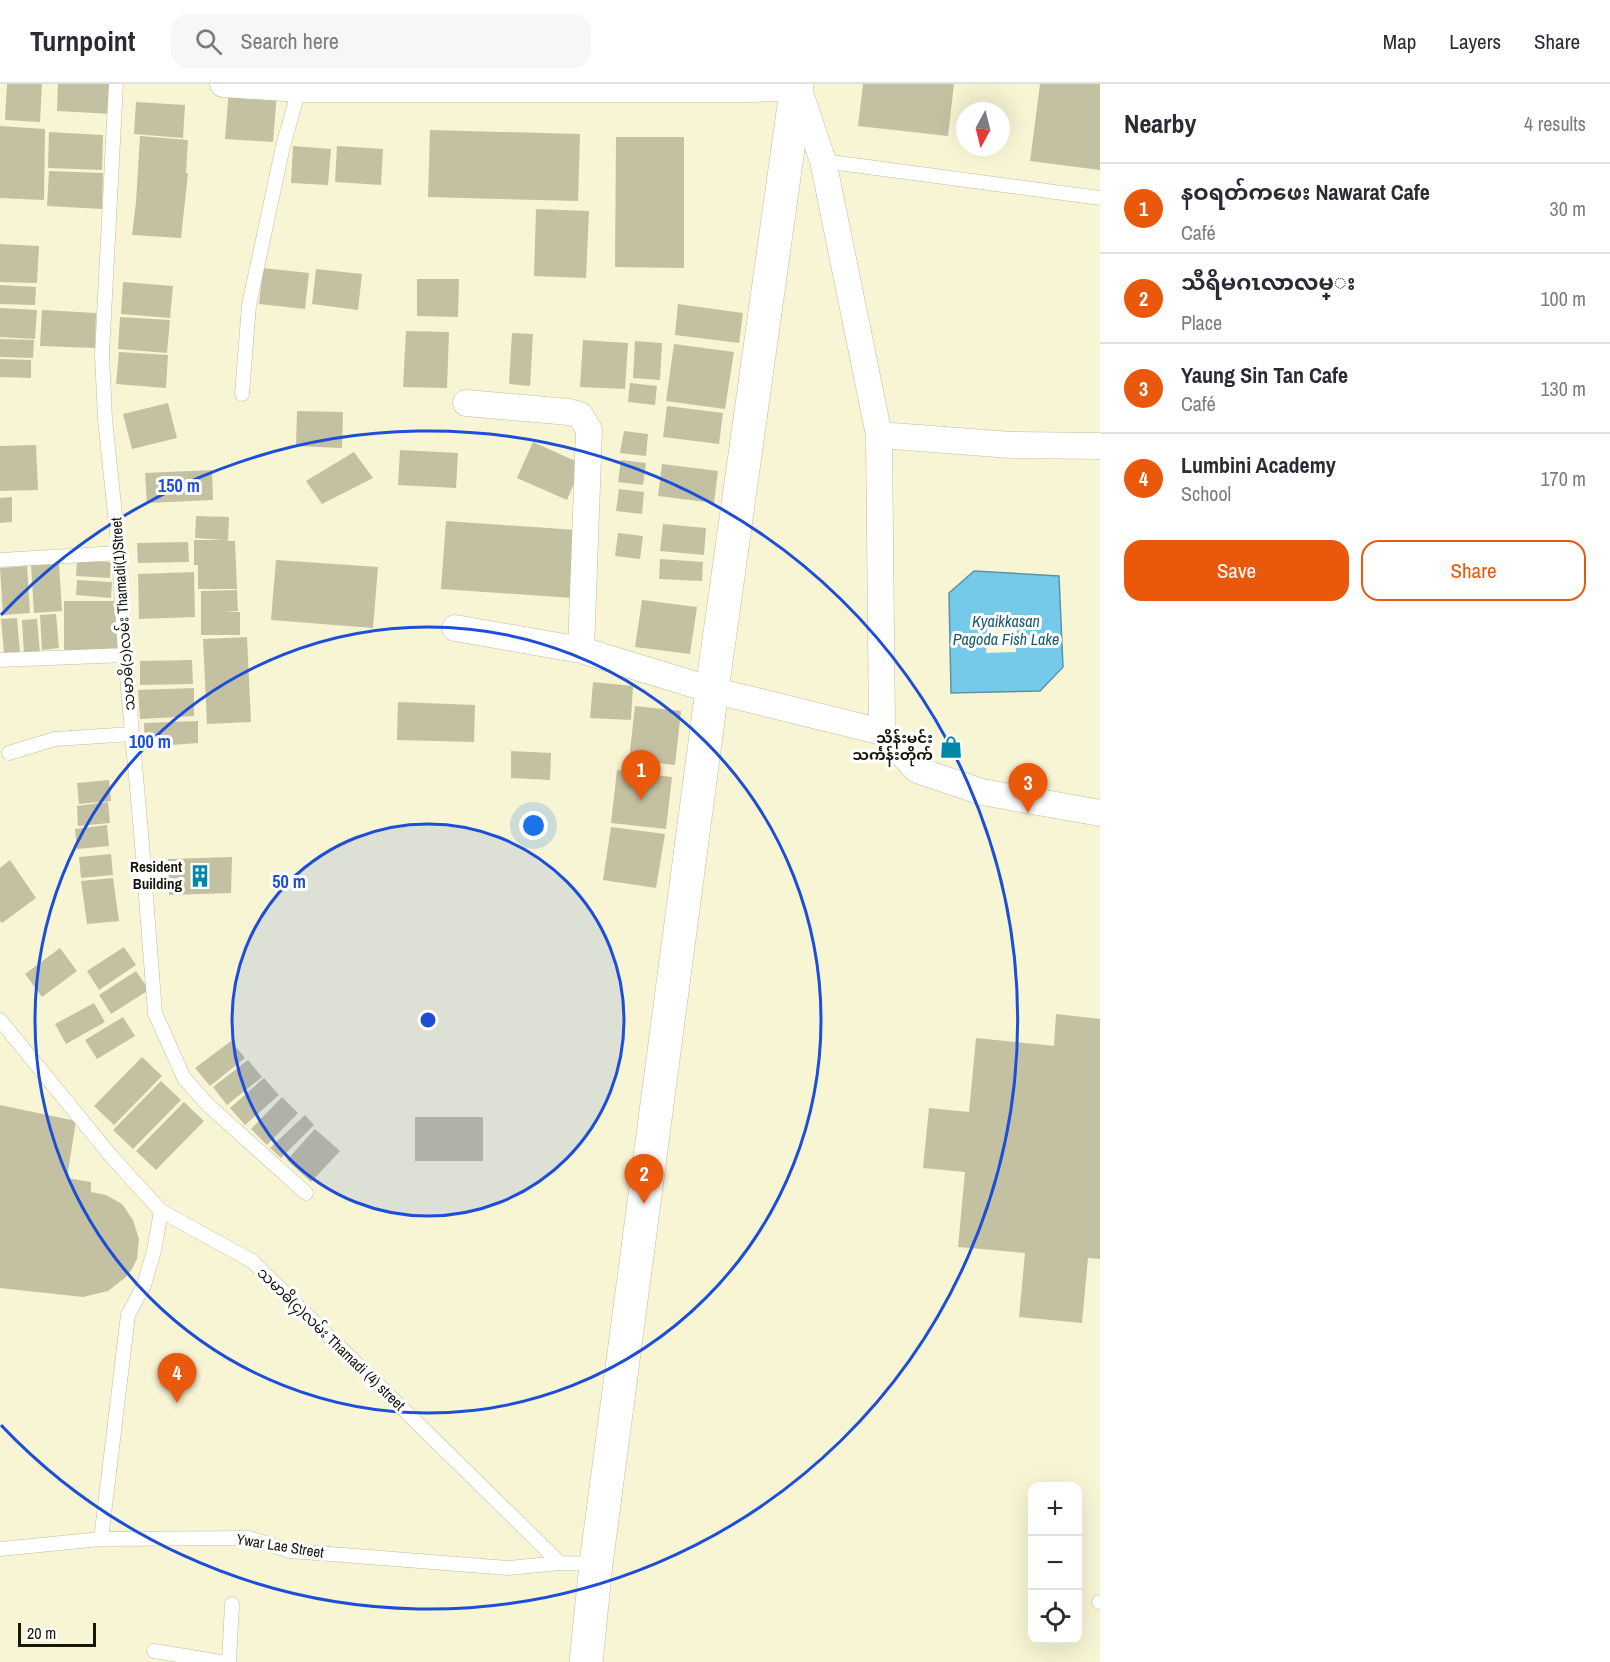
<!DOCTYPE html>
<html lang="en">
<head>
<meta charset="utf-8">
<style>
	:root { --surface:#fff; --page:#f7f7f7; --text:#2b2b33; --muted:#7c7c81; --line:#e1e1e2; --accent:#ea580c }
	body { margin:0; font-family:"Archivo Narrow","Noto Sans Myanmar",sans-serif; background:var(--page); color:var(--text) }
	.controls { position:absolute; right:18px; bottom:18px; display:grid; overflow:hidden; border-radius:12px; box-shadow:0 6px 24px #0002 }
	.controls button { width:54px; height:54px; display:grid; place-items:center; padding:0; border:0; border-bottom:2px solid var(--line); background:var(--surface); color:var(--text); font:30px sans-serif }
	.compass { position:absolute; left:956px; top:18px; width:54px; height:54px; border-radius:50%; background:var(--surface); box-shadow:0 6px 24px #0002; rotate:187deg }
	.scale { position:absolute; left:18px; bottom:15px; width:78px; box-sizing:border-box; padding-left:6px; border:3px solid #17160b; border-top:0; font-size:16px; line-height:21px; white-space:nowrap; color:#17160b; -webkit-text-stroke:4px #fff; paint-order:stroke }
	.you { position:absolute; left:534px; top:742px; width:21px; height:21px; margin:-15px; border:4px solid #fff; border-radius:50%; background:#1a73e8; box-shadow:0 0 0 9px #1a73e833 }
	.badge { display:grid; place-items:center; width:39px; height:39px; border-radius:50%; background:var(--accent); color:#fff; font-size:20px; font-weight:700 }
	.pin { position:absolute; translate:-50% -50px; filter:drop-shadow(0 2px 3px #0008) }
	.pin::after { content:''; position:absolute; top:32px; width:21px; height:18px; background:inherit; clip-path:polygon(0 0,100% 0,50% 100%) }
	.list { margin:0; padding:0; list-style:none }
	h2 { display:flex; justify-content:space-between; align-items:center; height:78px; margin:0; padding:0 24px; font-size:26px }
	h2 small { font-size:20px; font-weight:400; color:var(--muted) }
	.list li { display:grid; grid-template-columns:39px 1fr auto; gap:18px; align-items:center; box-sizing:border-box; height:90px; padding:0 24px; border-top:2px solid var(--line) }
	.list b { display:block; font-size:22px; white-space:nowrap }
	.list p { margin:0; font-size:20px; white-space:nowrap; color:var(--muted) }
	.list em { font-size:20px; font-style:normal; color:var(--muted) }
	.actions { display:flex; gap:12px; padding:18px 24px }
	.actions a { flex:1; padding:14px 0; border:2px solid var(--accent); border-radius:18px; text-align:center; font-size:21px; color:var(--accent) }
	.actions .main { background:var(--accent); color:#fff }
	.icon { flex:none; width:33px; height:33px; fill:none; stroke:currentColor; stroke-width:2; stroke-linecap:round; stroke-linejoin:round }
	.map { position:relative; flex:none; width:1100px; height:1578px; overflow:hidden }
	header { display:flex; align-items:center; gap:36px; box-sizing:border-box; height:84px; padding:0 30px; background:var(--surface); border-bottom:2px solid var(--line) }
	header strong { font-size:28px }
	nav { display:flex; gap:33px; margin-inline-start:auto; font-size:21px }
	.search { width:420px; height:54px; background:var(--page); display:flex; align-items:center; gap:15px; box-sizing:border-box; padding:0 21px; border-radius:18px; color:var(--muted); font-size:22px }
	main { display:flex }
	aside { flex:1; background:var(--surface) }
	.map>svg:first-child { display:block }
	.water { fill:#76cae9; stroke:#5a94a6; stroke-width:1.5 }
	.pier { fill:#f8f5d5 }
	.building { fill:#c4c1a2 }
	.lines { fill:none; stroke-linecap:round; stroke-linejoin:round }
	.lane-casing { stroke:#c0bd9e; stroke-width:15 }
	.street-casing { stroke:#c0bd9e; stroke-width:27 }
	.secondary-casing { stroke:#c0bd9e; stroke-width:34 }
	.lane { stroke:#fff; stroke-width:14 }
	.street { stroke:#fff; stroke-width:26 }
	.secondary { stroke:#fff; stroke-width:33 }
	.ring { fill:none; stroke:#1d4ed8; stroke-width:3 }
	.labels { text-anchor:middle; stroke-width:6; stroke-linejoin:round; paint-order:stroke }
	.street-label { font-size:15px; fill:#17160b; stroke:#fff }
	.poi-label { font-size:15px; font-weight:bold; fill:#17160b; stroke:#fff; text-anchor:end }
	.water-label { font-size:16px; font-style:italic; fill:#155a6f; stroke:#fff }
	.centre { fill:#1d4ed8; stroke:#fff; stroke-width:3 }
	.ring-label { font-size:18px; text-anchor:middle; font-weight:bold; fill:#1d4ed8; stroke:#fff; stroke-width:6; stroke-linejoin:round; paint-order:stroke }
</style>
</head>
<body>
<header>
<strong>Turnpoint</strong>
<div class="search"><svg class="icon" aria-label="search" viewBox="0 0 24 24"><circle cx="10" cy="10" r="6"/><path d="M15 15l6 6"/></svg>Search here</div>
<nav><a>Map</a><a>Layers</a><a>Share</a></nav>
</header>
<main>
<div class="map">
<svg width="1100" height="1578" viewBox="0 0 1100 1578">
	<rect width="100%" height="100%" fill="#f8f5d5"/>
	<path class="water" d="M974 487 1059 492 1063 583 1040 607 951 609 949 509Z"/>
	<path class="pier" d="M1017 540 1016 568 986 569 988 541Z"/>
	<path class="building" d="M7 0H42L40 38 5 36Z
		M58 0H113L112 30 57 27Z
		M863 0H954L948 52 858 42Z
		M1040 0H1100V86L1030 77Z
		M229 4 277 8 273 58 225 55Z
		M136 18 185 21 183 54 134 50Z
		M0 42 45 45 44 116 0 114Z
		M430 46 580 50 578 117 428 113Z
		M49 48 103 51 102 86 48 84Z
		M140 52 188 56 186 89H188L181 154 132 151 136 118Z
		M616 53H684V184L615 183Z
		M293 62 331 65 328 101 291 99Z
		M337 62 383 65 381 101 335 98Z
		M49 87 103 89 102 125 47 122Z
		M536 125 589 127 586 194 534 192Z
		M0 160 39 162 37 199 0 198Z
		M263 184 309 189 305 225 259 220Z
		M316 185 362 190 358 226 312 220Z
		M417 195H459L458 233 417 232Z
		M123 198 173 202 170 234 121 230Z
		M0 201 36 203 35 221 0 220Z
		M678 220 743 229 739 259 675 251Z
		M0 224 37 226 35 255 0 253Z
		M42 226 96 229 95 264 40 262Z
		M120 233 170 236 167 269 118 265Z
		M406 247 449 248 447 304 403 303Z
		M512 249 533 250 530 302 509 300Z
		M0 255 34 256 33 274 0 273Z
		M583 256 628 259 625 305 580 303Z
		M635 257 662 259 660 296 633 294Z
		M674 260 734 268 725 325 666 317Z
		M119 268 168 271 166 304 116 300Z
		M0 275 31 276V294L0 293Z
		M630 299 657 302 655 321 628 318Z
		M168 319 177 354 132 365 123 330Z
		M667 322 723 329 719 360 663 353Z
		M297 327 343 328 342 364 296 362Z
		M624 347 648 350 646 372 620 369Z
		M533 358 582 380 567 416 517 394Z
		M36 361 38 406 0 407V362Z
		M400 366 458 369 456 404 398 401Z
		M354 368 373 394 322 420 306 397Z
		M621 376 646 379 643 401 618 398Z
		M662 380 718 387 714 419 658 412Z
		M212 386 213 416 147 419 145 389Z
		M619 405 644 408 642 430 616 427Z
		M12 413V438L0 439V414Z
		M196 432 229 433 228 457H235L237 505H198V481H194V456H224L195 454Z
		M446 437 577 446 573 514 441 505Z
		M663 440 706 444 704 471 660 467Z
		M618 449 643 452 640 475 615 472Z
		M188 458 189 478 138 479 137 459Z
		M660 475 703 478 702 497 659 495Z
		M77 476 111 478 110 494 76 492Z
		M276 476 378 483 373 544 271 536Z
		M59 480 62 527 34 529 31 481Z
		M27 482 30 529 3 531 0 484Z
		M194 488 195 533 139 535 138 490Z
		M77 496 112 498 111 514 76 511Z
		M237 506 238 527 224 528H240V551H201V507Z
		M642 516 697 523 690 570 635 563Z
		M64 517H119V570H64Z
		M56 530 59 564 42 566 40 531Z
		M17 534 20 568 4 569 1 535Z
		M37 535 40 569 24 570 22 536Z
		M247 553 251 638 207 640 203 555Z
		M192 576 193 600 140 601V577Z
		M593 598 633 602 631 636 590 634Z
		M194 604V632L140 635 138 606Z
		M398 618 475 621 474 658 397 656Z
		M635 622 681 627 675 681 629 676Z
		M198 637V659L145 663 144 639Z
		M511 667 551 669 550 696 511 694Z
		M617 686 672 693 666 745 611 739Z
		M109 696 111 717 79 720 77 699Z
		M108 718 110 739 78 742 77 722Z
		M107 741 109 762 77 765 75 745Z
		M611 743 665 750 656 804 603 796Z
		M111 770 113 791 81 794 79 773Z
		M232 773 231 809 169 811 168 775Z
		M10 776 36 814 2 839 0 837V784Z
		M113 794 119 837 87 840 81 797Z
		M124 863 136 881 99 906 87 887Z
		M60 864 77 887 42 913 25 890Z
		M136 887 149 906 111 930 99 911Z
		M94 919 105 938 66 960 55 940Z
		M1056 930 1100 935V1175L1088 1174 1082 1239 1019 1233 1025 1169 958 1163 965 1088 923 1084 929 1024 969 1028 976 954 1054 962Z
		M123 933 135 952 97 975 85 956Z
		M231 957 245 974 210 1002 195 984Z
		M142 973 162 992 114 1041 94 1022Z
		M248 976 262 993 227 1021 213 1003Z
		M264 994 279 1011 245 1041 230 1024Z
		M161 997 181 1016 133 1065 113 1046Z
		M282 1013 298 1029 267 1061 251 1045Z
		M184 1018 204 1037 156 1086 136 1067Z
		M0 1021 76 1037 67 1094 91 1098V1108L106 1111 122 1120 133 1136 139 1155 137 1175 132 1185 126 1193 108 1207 83 1213 0 1204Z
		M305 1031 314 1041 281 1074 270 1064Z
		M415 1033H483V1077H415Z
		M315 1045 340 1067 311 1098 287 1076Z"/>
	<g class="lines">
		<g class="lane-casing">
			<path id="lane" d="M116 0 102 270 105 335 119 469 125 571 141 748 155 929 184 994 209 1022 306 1109
				M823 77 1100 114
				M242 310 249 221 283 62 300 2
				M0 476 119 469
				M0 576 125 571
				M9 669 55 655 132 650
				M0 936 111 1072 161 1127 252 1177 560 1479 596 1480
				M101 1455 128 1231 144 1201 154 1167 161 1127
				M0 1465 101 1455 249 1454 290 1467 343 1471 508 1484 560 1479
				M1099 1518H1100
				M154 1567 221 1578
				M229 1578 232 1520"/>
		</g>
		<g class="street-casing">
			<path id="street" d="M223 0 300 5H752L798 3 823 77 879 351 882 648 917 686 982 708 1100 729
				M466 319 569 328 580 331 589 346 581 566
				M879 351 1011 361 1100 362
				M455 544 581 566 712 606 882 648"/>
		</g>
		<g class="secondary-casing">
			<path id="secondary" d="M586 1578 596 1480 712 606 797 0"/>
		</g>
		<use href="#lane" class="lane"/>
		<use href="#street" class="street"/>
		<use href="#secondary" class="secondary"/>
	</g>
	<circle cx="428" cy="936" r="196" fill="#1d4ed8" fill-opacity=".12"/>
	<g class="ring">
		<circle cx="428" cy="936" r="196"/>
		<circle cx="428" cy="936" r="393"/>
		<path d="M1 531A589 589 0 1 1 1 1341"/>
	</g>
	<defs>
		<g id="shop-bare" transform="scale(1.8)"><path d="M-5-2.5h2.3a2.7 3.5 0 0 1 5.4 0H5L5.5 6h-11ZM-1.5-2.5h3a1.5 2.3 0 0 0-3 0Z" fill="#0387a9" stroke="#fff" stroke-width="2.5" paint-order="stroke"/></g>
		<g id="building-bare" transform="scale(1.8)"><path d="M-4-6H4V6H1V3H-1V6H-4ZM-2.5-4.3h1.7v1.8h-1.7ZM.8-4.3h1.7v1.8H.8ZM-2.5-1h1.7V.8h-1.7ZM.8-1h1.7V.8H.8Z" fill="#0387a9" stroke="#fff" stroke-width="2.5" paint-order="stroke"/></g>
	</defs>
	<g fill-rule="evenodd">
		<use href="#shop-bare" x="951" y="663"/>
		<use href="#building-bare" x="200" y="792"/>
	</g>
	<g class="labels">
		<g class="street-label">
			<text transform="translate(123 530) rotate(-94)" y="5">သမာဓိ(၁)လမ်း Thamadi(1)Street</text>
			<text transform="translate(331 1255) rotate(44)" y="5">သမာဓိ(၄)လမ်း Thamadi (4) street</text>
			<text transform="translate(280 1462) rotate(9)" y="5">Ywar Lae Street</text>
		</g>
		<g class="poi-label">
			<text x="933" y="659">သိန်းမင်း<tspan x="933" dy="17">သင်္ကန်းတိုက်</tspan></text>
			<text x="182" y="788">Resident<tspan x="182" dy="17">Building</tspan></text>
		</g>
		<g class="water-label">
			<text x="1006" y="543">Kyaikkasan<tspan x="1006" dy="18">Pagoda Fish Lake</tspan></text>
		</g>
	</g>
	<circle cx="428" cy="936" r="9" class="centre"/>
	<g class="ring-label">
		<text x="179" y="408">150 m</text>
		<text x="150" y="664">100 m</text>
		<text x="289" y="804">50 m</text>
	</g>
</svg>
<div class="controls">
<button>+</button>
<button>−</button>
<button><svg class="icon" aria-label="locate" viewBox="0 0 24 24"><circle cx="12" cy="12" r="6"/><path d="M12 2v4M12 18v4M2 12h4M18 12h4"/></svg></button>
</div>
<svg class="compass" viewBox="-18 -18 36 36"><path d="M0-13l5 13h-10z" fill="#e53935"/><path d="M0 13l5-13h-10z" fill="#7c7c81"/></svg>
<div class="scale">20 m</div>
<div class="you"></div>
<div class="pin badge" style="left:641px;top:716px">1</div>
<div class="pin badge" style="left:644px;top:1120px">2</div>
<div class="pin badge" style="left:1028px;top:729px">3</div>
<div class="pin badge" style="left:177px;top:1319px">4</div>
</div>
<aside>
<h2>Nearby<small>4 results</small></h2>
<ul class="list">
<li><span class="badge">1</span><div><b>နဝရတ်ကဖေး Nawarat Cafe</b><p>Café</p></div><em>30 m</em></li>
<li><span class="badge">2</span><div><b>သီရိမဂၤလာလမ္‌း</b><p>Place</p></div><em>100 m</em></li>
<li><span class="badge">3</span><div><b>Yaung Sin Tan Cafe</b><p>Café</p></div><em>130 m</em></li>
<li><span class="badge">4</span><div><b>Lumbini Academy</b><p>School</p></div><em>170 m</em></li>
</ul>
<div class="actions"><a class="main">Save</a><a>Share</a></div>
</aside>
</main>
</body>
</html>
